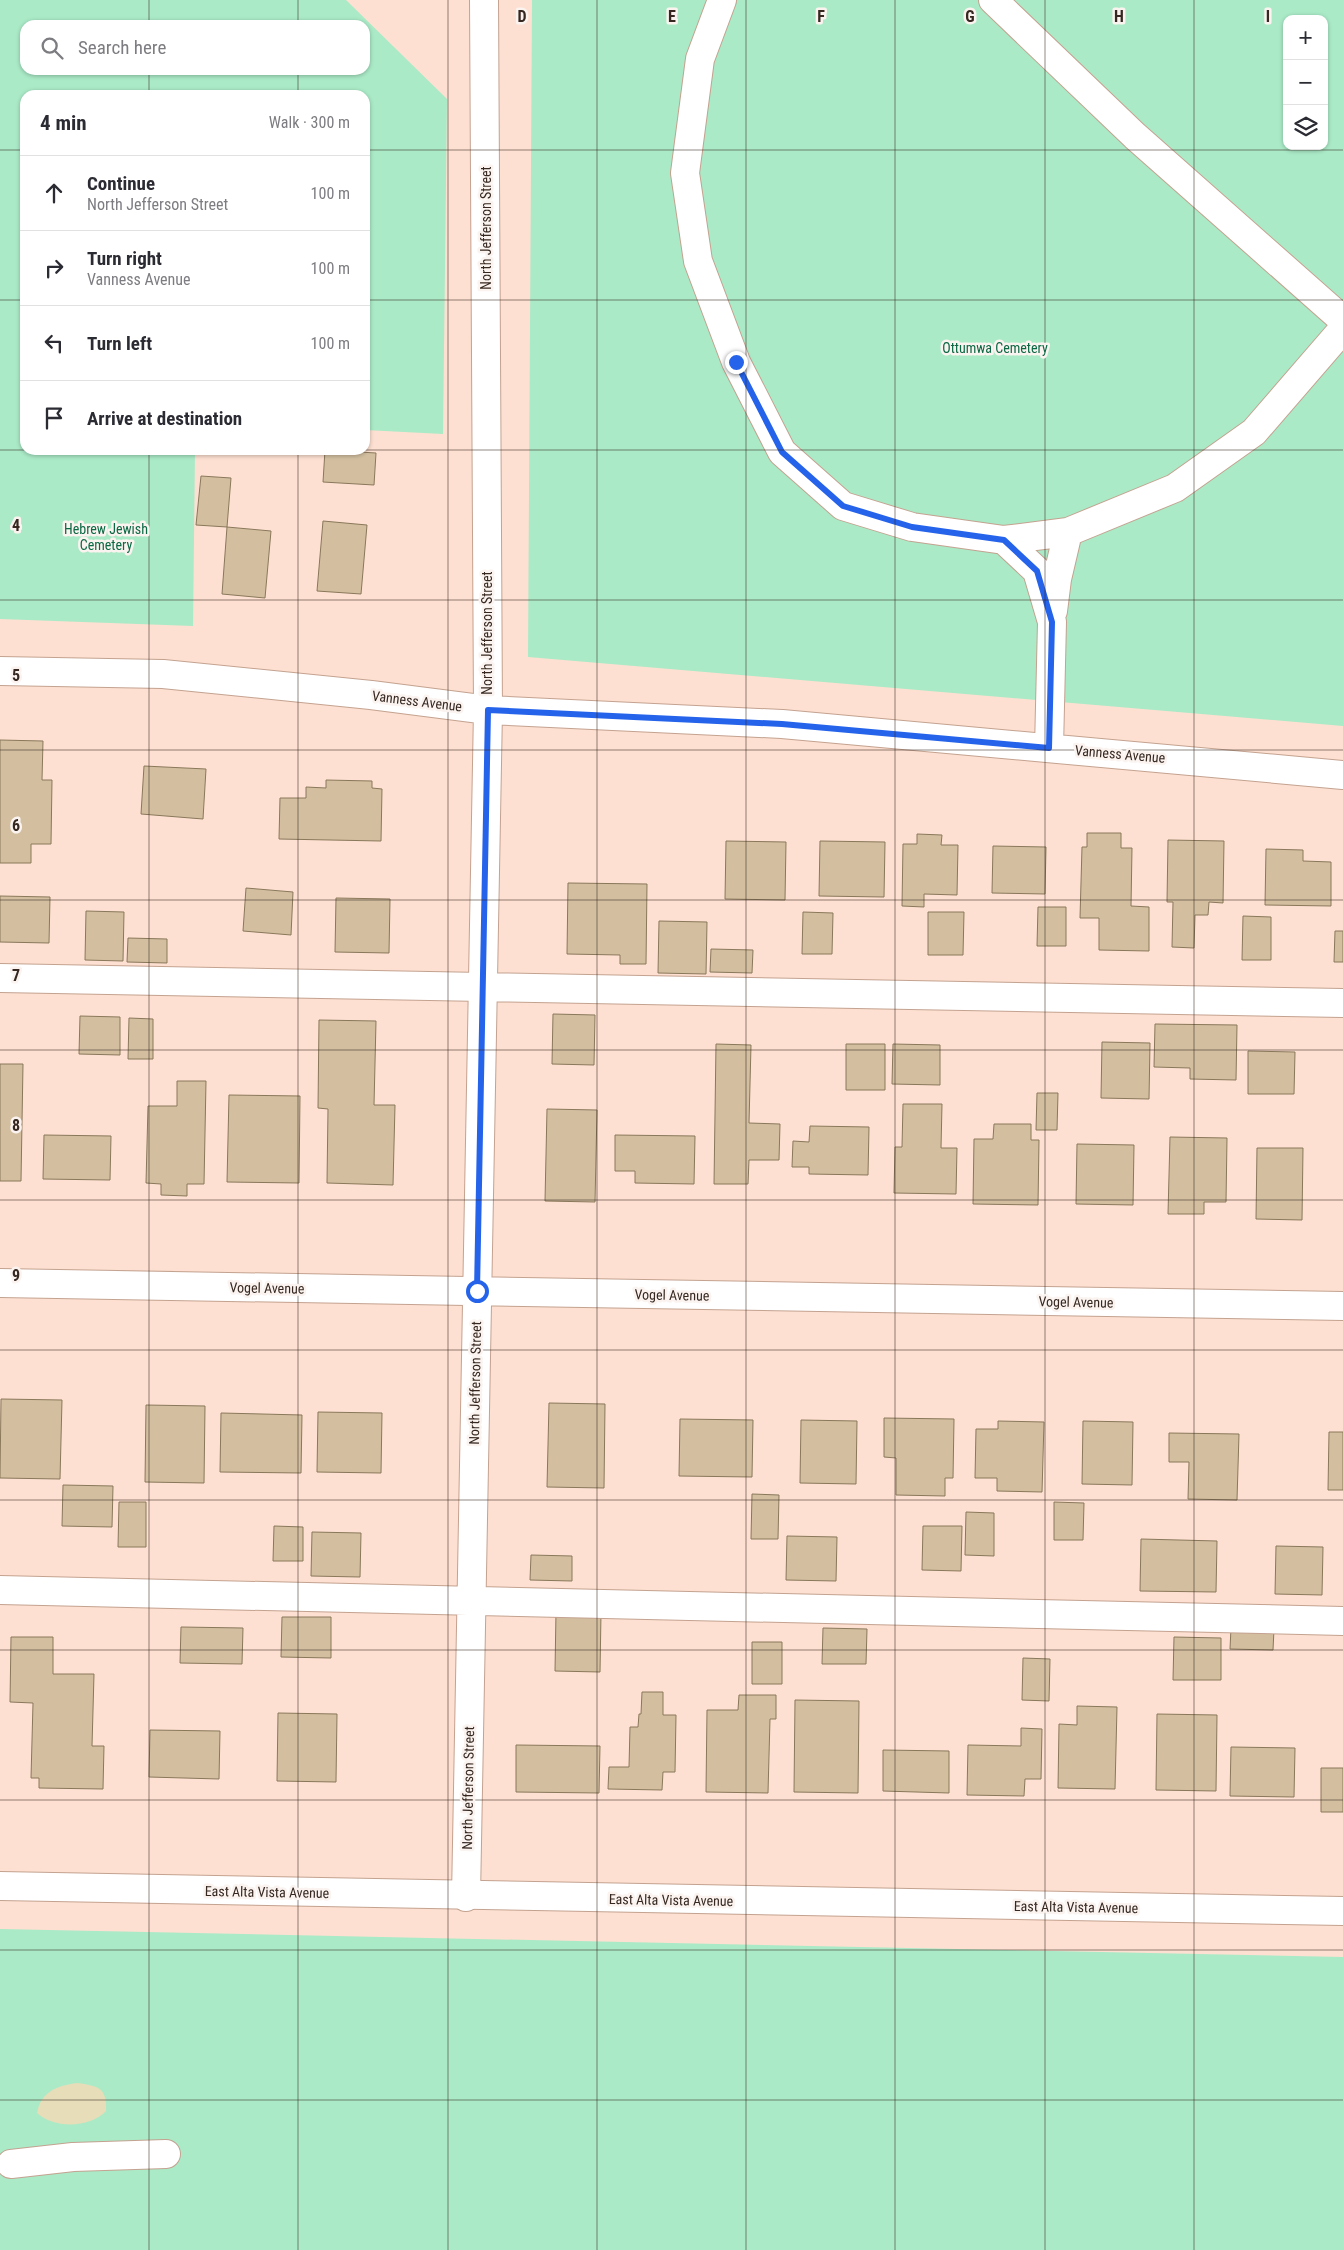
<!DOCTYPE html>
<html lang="en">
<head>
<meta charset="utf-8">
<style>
	:root { --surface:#fff; --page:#f7f7f7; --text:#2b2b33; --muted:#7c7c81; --line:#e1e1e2 }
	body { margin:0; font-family:"Roboto Condensed",sans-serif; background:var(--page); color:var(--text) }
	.controls { position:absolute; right:15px; top:15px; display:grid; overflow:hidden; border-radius:10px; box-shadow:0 1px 4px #0004 }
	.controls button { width:45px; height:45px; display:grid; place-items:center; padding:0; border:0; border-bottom:1px solid var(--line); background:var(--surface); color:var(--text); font:25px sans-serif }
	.stop { position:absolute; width:15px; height:15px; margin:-11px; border:4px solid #2563eb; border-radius:50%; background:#fff }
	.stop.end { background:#2563eb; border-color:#fff; box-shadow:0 1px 5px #0008 }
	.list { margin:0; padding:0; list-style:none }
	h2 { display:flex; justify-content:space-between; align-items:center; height:65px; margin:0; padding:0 20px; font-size:21px }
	h2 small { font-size:16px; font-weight:400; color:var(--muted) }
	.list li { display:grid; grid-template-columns:32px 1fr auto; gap:15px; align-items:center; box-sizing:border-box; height:75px; padding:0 20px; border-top:1px solid var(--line) }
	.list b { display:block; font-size:19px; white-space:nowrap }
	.list p { margin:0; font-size:16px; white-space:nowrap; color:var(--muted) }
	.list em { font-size:16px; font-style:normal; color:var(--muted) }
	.icon { flex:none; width:28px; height:28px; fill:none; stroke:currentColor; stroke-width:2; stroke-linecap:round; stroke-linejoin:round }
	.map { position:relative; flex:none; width:1343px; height:2250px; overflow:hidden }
	.search { position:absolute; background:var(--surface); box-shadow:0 1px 4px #0004; left:20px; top:20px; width:350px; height:55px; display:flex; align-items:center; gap:12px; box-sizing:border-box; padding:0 18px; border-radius:15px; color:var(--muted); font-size:19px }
	.panel { position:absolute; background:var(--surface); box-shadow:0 1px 4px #0004; left:20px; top:90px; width:350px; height:365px; border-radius:15px }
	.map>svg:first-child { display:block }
	.green { fill:#aaeac7; fill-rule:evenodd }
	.sand { fill:#e7ddb8 }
	.building { fill:#d3bfa0; stroke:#8a785b }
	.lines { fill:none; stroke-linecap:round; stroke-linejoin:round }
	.minor-casing { stroke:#c4a290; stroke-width:30 }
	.major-casing { stroke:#c4a290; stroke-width:30 }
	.minor { stroke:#fff; stroke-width:28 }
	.major { stroke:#fff; stroke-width:28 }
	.route { stroke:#2563eb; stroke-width:6 }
	.grid { fill:none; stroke:#362821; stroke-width:1; stroke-opacity:0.55 }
	.labels { text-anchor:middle; stroke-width:5; stroke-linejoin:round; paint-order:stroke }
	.street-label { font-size:14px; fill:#362821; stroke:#faf3ef }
	.park-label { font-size:14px; fill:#0a6844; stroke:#faf3ef }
	.grid-label { font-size:16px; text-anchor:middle; font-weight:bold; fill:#362821; stroke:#faf3ef; stroke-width:5; stroke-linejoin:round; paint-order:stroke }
</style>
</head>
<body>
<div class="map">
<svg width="1343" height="2250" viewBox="0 0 1343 2250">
	<rect width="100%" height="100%" fill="#fde0d1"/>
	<path class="green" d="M0 0H346L447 99 443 434 365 430V95H25V450H195L193 626 0 619ZM25 25H365V70H25Z
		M532 0H1343V726L528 657ZM1287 19H1324V146H1287Z
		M0 1929 1343 1957V2250H0Z"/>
	<path class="sand" d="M77 2083C99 2086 107 2088 106 2111 90 2128 54 2129 37 2113 41 2091 57 2086 77 2083Z"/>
	<path class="building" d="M325 450 376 453 374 485 323 482Z
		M201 476 231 478 227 527 196 525Z
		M323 521 367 525 361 594 317 591Z
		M227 527 271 531 265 598 222 594Z
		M0 740 43 741 42 780H52L51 844H31V863H0Z
		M144 766 206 769 203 819 141 814Z
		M326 780 372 781V788L382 789 381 841 279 839 280 798H306V787L326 788Z
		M1087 833H1121V848H1132L1131 906 1149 907V951L1099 950V918H1080L1082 847H1087Z
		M917 834 942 835 941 845H958L957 895 924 894V907L902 906 903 844H917Z
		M1168 840 1224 841 1223 903 1209 902 1208 915H1195L1194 948 1172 947 1173 902H1167Z
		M726 841 786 842 785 900 725 899Z
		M820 841 885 842 884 897 819 896Z
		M993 846 1046 847 1045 894 992 893Z
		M1266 849 1303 850V861L1331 862V906L1265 905Z
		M568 883 647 884 646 964H620V955L567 954Z
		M246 888 293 892 291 935 243 931Z
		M0 896 50 897 49 943 0 942Z
		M336 898 390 899 389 953 335 952Z
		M1038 907H1066V946H1037Z
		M86 911 124 912 123 961 85 960Z
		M803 912 833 913 832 954H802Z
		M928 912H964L963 955H928Z
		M1243 916 1271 917V960H1242Z
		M659 921 707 922 706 974 658 973Z
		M1335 931H1343V962H1334Z
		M128 938 167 939V963L127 962Z
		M711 949 753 950 752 973 710 972Z
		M553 1014 595 1015 594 1065 552 1064Z
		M80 1016 120 1017V1055L79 1054Z
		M129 1018 153 1019V1059H128Z
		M319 1020 376 1021 374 1105H395L393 1185 327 1183 328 1109 318 1108Z
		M1155 1024 1237 1025 1236 1080 1190 1079V1068L1154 1067Z
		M1102 1042 1150 1043 1149 1099 1101 1098Z
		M716 1044 751 1045 749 1123 780 1124 779 1160H749L748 1184H714Z
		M846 1044H885V1090H846Z
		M893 1044 940 1045V1085L892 1084Z
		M1248 1051 1295 1052 1294 1094H1248Z
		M0 1064H23L21 1181H0Z
		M177 1081H206L204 1184H187V1196L161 1195V1184L146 1183 148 1106H177Z
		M1037 1093H1058L1057 1130H1036Z
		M229 1095 300 1096 299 1183 227 1182Z
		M903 1104H942L941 1148H957L956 1194 894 1193 895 1147H902Z
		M547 1109 597 1110 595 1202 545 1201Z
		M994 1124H1031V1140H1039L1038 1205 973 1204 974 1139H993Z
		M810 1126 869 1127 868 1175 809 1174V1167H792L793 1141 809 1142Z
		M44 1135 111 1136 110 1180 43 1179Z
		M615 1135 695 1136 694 1184 635 1183V1171H615Z
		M1170 1137 1227 1138 1226 1202H1204V1214H1168Z
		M1077 1144 1134 1145 1133 1205 1076 1204Z
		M1257 1148H1303L1302 1220 1256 1219Z
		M1 1399 62 1400 60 1479 0 1478Z
		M549 1403 605 1404 604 1488 547 1487Z
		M146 1405 205 1406 204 1483 145 1482Z
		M318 1412 382 1413 381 1473 317 1472Z
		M221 1413 302 1415 301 1473 220 1472Z
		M884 1418 954 1419 953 1478H945V1496L896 1495V1458L884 1457Z
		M680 1419 753 1420 752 1477 679 1476Z
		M801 1420 857 1421 856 1484 800 1483Z
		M998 1421 1044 1422 1042 1492 997 1491V1478H975L976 1429H998Z
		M1083 1421 1133 1422 1132 1485 1082 1484Z
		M1329 1432H1343V1490H1328Z
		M1169 1433 1239 1434 1237 1500 1188 1499 1189 1462H1169Z
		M63 1485 113 1486 112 1527 62 1526Z
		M752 1494 779 1495 778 1539H751Z
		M119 1502H146V1547H118Z
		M1054 1502 1084 1503 1083 1540H1054Z
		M966 1512 994 1513V1556L965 1555Z
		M274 1526 303 1527V1561H273Z
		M923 1526H962L961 1571 922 1570Z
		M312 1532 361 1533 360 1577 311 1576Z
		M787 1536 837 1537 836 1581 786 1580Z
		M1141 1539 1217 1541 1216 1592 1140 1591Z
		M1276 1546 1323 1547 1322 1595 1275 1594Z
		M531 1555 572 1556V1581L530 1580Z
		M556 1612 601 1613 600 1672 555 1671Z
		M282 1617H331V1658L281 1657Z
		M181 1627 243 1628 242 1664 180 1663Z
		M823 1628 867 1629 866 1664H822Z
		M1231 1628 1274 1629 1273 1650 1230 1649Z
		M11 1637H53V1674H94L92 1746H104L103 1789 39 1788V1778H31L33 1703 10 1702Z
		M1174 1637 1221 1638V1680H1173Z
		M752 1642H782V1684H752Z
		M1023 1658 1050 1659 1049 1701 1022 1700Z
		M642 1692H663V1715H676L675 1772H663L662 1790 608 1789 609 1767H629L630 1727H638L639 1714H641Z
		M739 1695H776V1719H770L768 1793 706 1792 707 1710H738Z
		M795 1700 859 1701 858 1793 794 1792Z
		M1077 1706 1117 1707 1115 1789 1058 1788 1059 1724 1077 1725Z
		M278 1713 337 1714 336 1782 277 1781Z
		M1157 1714 1217 1715 1216 1791 1156 1790Z
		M1021 1728 1042 1729 1041 1779H1025L1024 1796 967 1795 968 1745 1021 1746Z
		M150 1730 220 1731 219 1779 149 1777Z
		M516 1745 600 1746 599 1793 516 1792Z
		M1231 1747 1295 1748 1294 1797 1230 1796Z
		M883 1750 949 1751V1793L883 1791Z
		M1321 1768H1343V1812H1321Z"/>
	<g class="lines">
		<g class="minor-casing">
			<path id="minor" d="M722 0 700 59 685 173 698 261 736 362 782 452 843 506 912 527 1004 540 1068 532 1175 488 1254 432 1343 329
				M993 0 1135 136 1343 320
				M1004 540 1037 571 1052 622 1049 748
				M1053 611 1057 579 1068 532
				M0 671 163 674 371 695 488 710 782 724 1343 775
				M0 978 1343 1003
				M0 1283 1343 1306
				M0 1590 1343 1621
				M466 1897 488 710 484 0
				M11 2164 73 2157 166 2154"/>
		</g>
		<g class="major-casing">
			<path id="major" d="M0 1886 1343 1911"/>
		</g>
		<use href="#minor" class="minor"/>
		<use href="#major" class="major"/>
	</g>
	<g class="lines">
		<path class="route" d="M477 1291 488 710 782 724 1049 748 1052 622 1037 571 1004 540 912 527 843 506 782 452 736 362"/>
	</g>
	<path class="grid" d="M149 0V25M298 0V25M448 0V2250M597 0V2250M746 0V2250M895 0V2250M1045 0V2250M1194 0V2250M149 70V95M298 70V95M0 150H25M365 150H1343M0 300H25M365 300H1343M0 450H25M25 450H365M149 450V2250M298 450V2250M365 450H1343M0 600H1343M0 750H1343M0 900H1343M0 1050H1343M0 1200H1343M0 1350H1343M0 1500H1343M0 1650H1343M0 1800H1343M0 1950H1343M0 2100H1343"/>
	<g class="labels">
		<g class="street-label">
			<text transform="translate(486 228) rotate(-90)" y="5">North Jefferson Street</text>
			<text transform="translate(487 633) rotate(-90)" y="5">North Jefferson Street</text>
			<text transform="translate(417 701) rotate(7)" y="5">Vanness Avenue</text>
			<text transform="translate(1120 754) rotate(5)" y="5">Vanness Avenue</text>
			<text transform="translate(267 1288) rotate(1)" y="5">Vogel Avenue</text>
			<text transform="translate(672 1295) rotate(1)" y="5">Vogel Avenue</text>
			<text transform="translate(1076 1302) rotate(1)" y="5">Vogel Avenue</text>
			<text transform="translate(475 1383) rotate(-89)" y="5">North Jefferson Street</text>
			<text transform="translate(468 1788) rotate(-89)" y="5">North Jefferson Street</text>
			<text transform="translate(267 1892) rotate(1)" y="5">East Alta Vista Avenue</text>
			<text transform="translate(671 1900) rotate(1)" y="5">East Alta Vista Avenue</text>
			<text transform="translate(1076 1907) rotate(1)" y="5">East Alta Vista Avenue</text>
		</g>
		<g class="park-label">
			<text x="995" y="353">Ottumwa Cemetery</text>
			<text x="106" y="534">Hebrew Jewish<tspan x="106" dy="16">Cemetery</tspan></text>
		</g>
	</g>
	<g class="grid-label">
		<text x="522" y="22">D</text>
		<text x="672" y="22">E</text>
		<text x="821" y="22">F</text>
		<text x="970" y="22">G</text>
		<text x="1119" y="22">H</text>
		<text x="1268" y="22">I</text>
		<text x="16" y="531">4</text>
		<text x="16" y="681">5</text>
		<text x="16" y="831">6</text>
		<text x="16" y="981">7</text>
		<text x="16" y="1131">8</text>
		<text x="16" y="1281">9</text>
	</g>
</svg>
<div class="controls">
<button>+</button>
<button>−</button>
<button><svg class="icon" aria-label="layers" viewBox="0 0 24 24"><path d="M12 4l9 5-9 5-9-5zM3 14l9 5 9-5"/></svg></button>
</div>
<div class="stop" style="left:477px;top:1291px"></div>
<div class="stop end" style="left:736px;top:362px"></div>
<div class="search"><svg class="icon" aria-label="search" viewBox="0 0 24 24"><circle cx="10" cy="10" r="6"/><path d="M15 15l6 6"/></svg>Search here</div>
<section class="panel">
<h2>4 min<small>Walk · 300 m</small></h2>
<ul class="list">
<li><svg class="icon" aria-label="ahead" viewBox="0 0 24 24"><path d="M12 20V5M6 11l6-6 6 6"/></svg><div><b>Continue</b><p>North Jefferson Street</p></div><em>100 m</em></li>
<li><svg class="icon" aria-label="right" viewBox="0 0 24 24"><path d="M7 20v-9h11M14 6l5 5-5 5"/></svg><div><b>Turn right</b><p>Vanness Avenue</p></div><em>100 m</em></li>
<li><svg class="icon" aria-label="left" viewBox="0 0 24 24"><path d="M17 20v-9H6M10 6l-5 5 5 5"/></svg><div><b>Turn left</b></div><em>100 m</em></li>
<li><svg class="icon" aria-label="arrive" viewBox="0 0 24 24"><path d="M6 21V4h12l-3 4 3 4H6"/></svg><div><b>Arrive at destination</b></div></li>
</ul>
</section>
</div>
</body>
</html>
